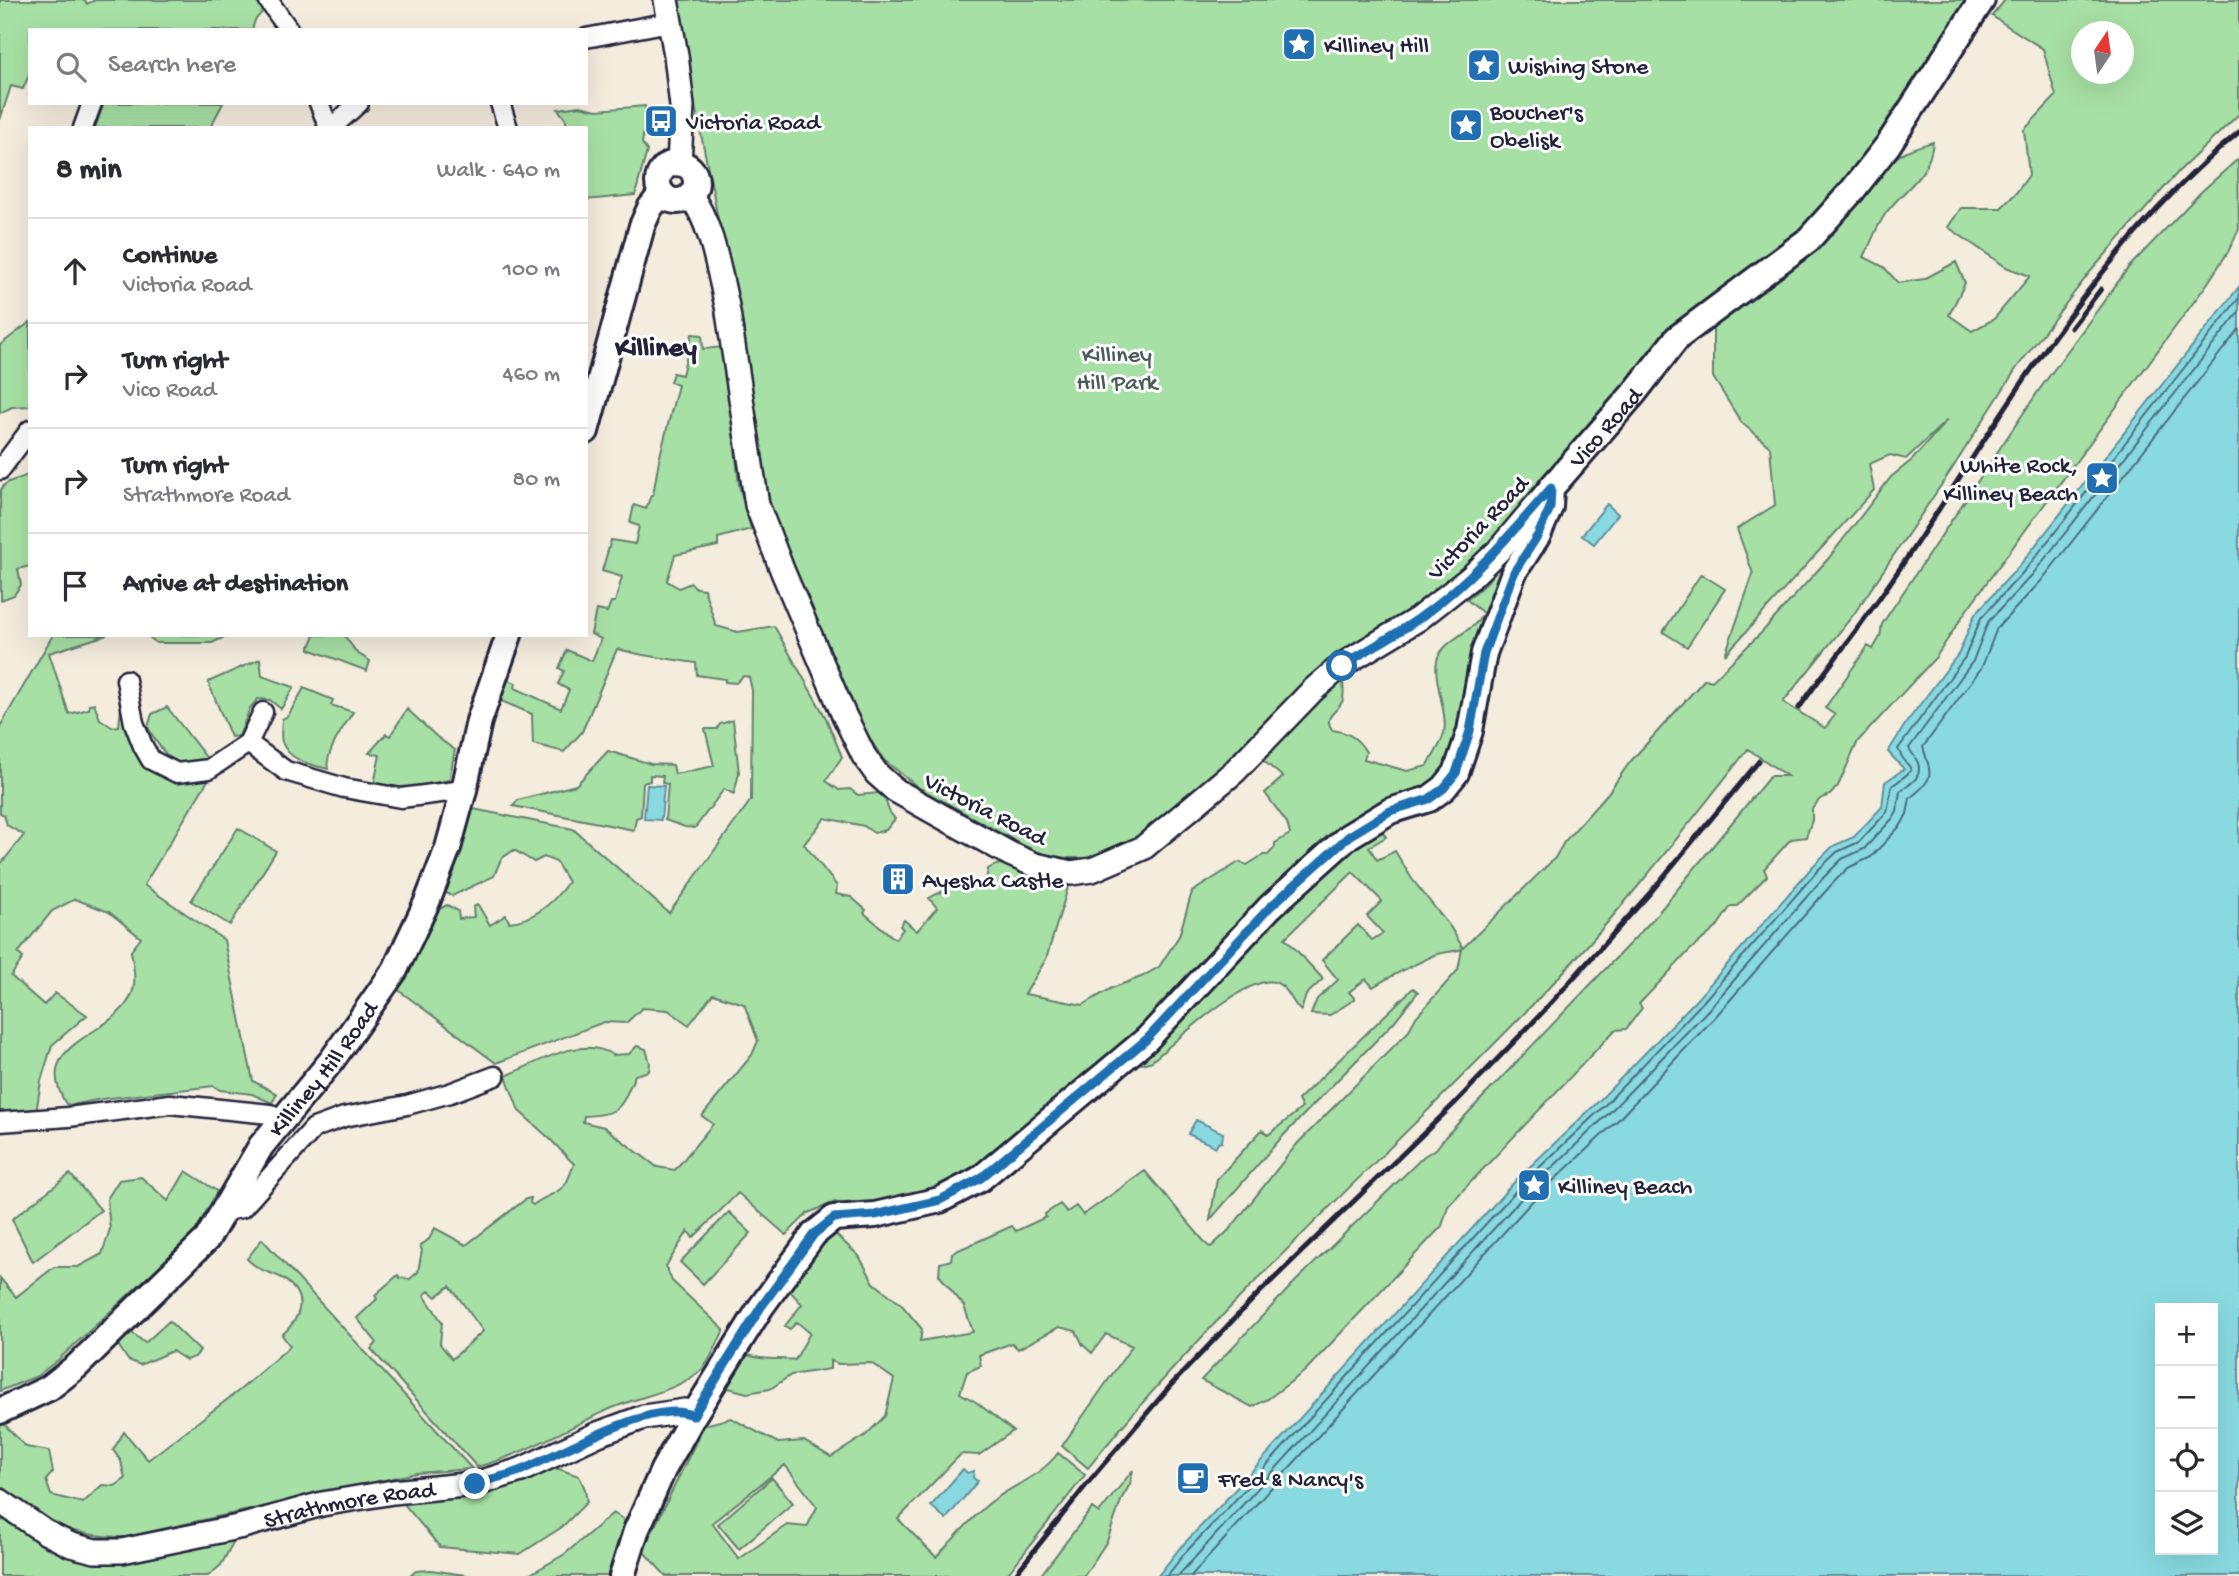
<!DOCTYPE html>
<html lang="en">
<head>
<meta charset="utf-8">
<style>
	:root { --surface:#fff; --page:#f2f2f3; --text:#2b2b33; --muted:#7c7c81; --line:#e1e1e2 }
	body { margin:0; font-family:"Gochi Hand",sans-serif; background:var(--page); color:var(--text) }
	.controls { position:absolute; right:21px; bottom:21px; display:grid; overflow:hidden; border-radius:0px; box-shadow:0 7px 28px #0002 }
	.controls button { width:63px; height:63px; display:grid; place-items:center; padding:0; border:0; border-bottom:2px solid var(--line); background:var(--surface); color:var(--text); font:35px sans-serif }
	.compass { position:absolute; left:2071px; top:21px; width:63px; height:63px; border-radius:50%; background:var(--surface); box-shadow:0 7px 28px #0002; rotate:13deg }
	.stop { position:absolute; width:21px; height:21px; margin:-16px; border:5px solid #1f6fb2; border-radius:50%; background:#fff }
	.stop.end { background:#1f6fb2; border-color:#fff; box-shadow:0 2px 7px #0008 }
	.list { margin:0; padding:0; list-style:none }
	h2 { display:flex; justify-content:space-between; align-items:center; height:91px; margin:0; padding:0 28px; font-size:30px }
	h2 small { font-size:23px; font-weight:400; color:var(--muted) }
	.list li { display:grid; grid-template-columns:46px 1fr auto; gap:21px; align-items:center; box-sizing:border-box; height:105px; padding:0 28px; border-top:2px solid var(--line) }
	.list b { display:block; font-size:26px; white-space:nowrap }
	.list p { margin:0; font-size:23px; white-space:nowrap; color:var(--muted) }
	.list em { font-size:23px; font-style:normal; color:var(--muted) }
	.icon { flex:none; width:38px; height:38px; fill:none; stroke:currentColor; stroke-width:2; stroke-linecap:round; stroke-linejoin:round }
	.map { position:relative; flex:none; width:2239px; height:1576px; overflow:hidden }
	.search { position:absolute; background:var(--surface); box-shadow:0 7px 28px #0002; left:28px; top:28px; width:560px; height:77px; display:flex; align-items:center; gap:18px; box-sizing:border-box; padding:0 24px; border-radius:0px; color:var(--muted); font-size:26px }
	.panel { position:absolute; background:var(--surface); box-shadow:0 7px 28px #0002; left:28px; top:126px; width:560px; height:511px; border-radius:0px }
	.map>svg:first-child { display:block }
	.green { fill:#a7e0a4; stroke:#648170; stroke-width:2; fill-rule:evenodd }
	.water { fill:#88dae0; stroke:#5f909e; stroke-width:2; fill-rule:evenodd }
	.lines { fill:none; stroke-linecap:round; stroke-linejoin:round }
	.shore { stroke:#4b6c7d; stroke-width:2 }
	.minor-casing { stroke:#22223b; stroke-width:23 }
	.tertiary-casing { stroke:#22223b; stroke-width:28 }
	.secondary-casing { stroke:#22223b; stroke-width:30 }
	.minor { stroke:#fff; stroke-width:18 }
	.tertiary { stroke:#fff; stroke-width:23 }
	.secondary { stroke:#fff; stroke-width:24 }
	.rail { stroke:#22223b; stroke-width:5 }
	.route { stroke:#1f6fb2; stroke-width:9 }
	.labels { text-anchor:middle; stroke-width:6; stroke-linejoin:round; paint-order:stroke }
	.poi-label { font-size:24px; fill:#22223b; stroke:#fff; text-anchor:start }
	.park-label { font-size:24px; fill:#4a5b5a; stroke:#fff }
	.street-label { font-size:24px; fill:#22223b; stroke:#fff }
	.quarter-label { font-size:28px; font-weight:bold; fill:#22223b; stroke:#fff }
</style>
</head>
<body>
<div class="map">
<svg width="2239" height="1576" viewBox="0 0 2239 1576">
	<rect width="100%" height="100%" fill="#f4ecdd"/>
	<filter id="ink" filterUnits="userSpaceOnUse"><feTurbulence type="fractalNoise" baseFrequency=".0143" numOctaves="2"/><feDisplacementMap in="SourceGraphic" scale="14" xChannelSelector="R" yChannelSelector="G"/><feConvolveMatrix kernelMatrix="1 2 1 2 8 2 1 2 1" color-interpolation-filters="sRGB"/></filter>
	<g filter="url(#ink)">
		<path class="green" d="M0 0H85L87 4 95 0H263L266 8 255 20 252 30H30V73L23 89 11 86 0 120Z
			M673 0H1965L1936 45 1888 133 1804 234 1671 330 1521 510 1468 566 1404 617 1363 638 1297 694 1242 752 1141 835 1106 853 1088 858H1066L1047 855 1030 849 919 788 884 760 863 729 776 529 768 498 713 192Z
			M2005 0H2239V114L2178 172 2091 271 2050 324 2016 369 1952 469 1854 614 1783 702 1825 728 1835 715 1825 708 1868 646 1873 649 1880 637 1882 624 2039 390 2129 267 2202 191 2238 159 2239 229 2228 252 2207 284 1968 608 1936 657 1858 741 1838 786 1830 795 1820 799 1812 809V820L1806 837 1791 839 1764 869 1767 876 1737 906H1731L1716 928 1690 950 1639 1004 1642 1008 1626 1029 1615 1030 1448 1206 1442 1226 1305 1371 1268 1399 1252 1407 1201 1380 1295 1282 1424 1156 1436 1149 1446 1136 1654 918 1770 776H1787L1748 749C1680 835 1613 921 1537 1000 1388 1156 1223 1299 1088 1468L1062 1446 1132 1346 1106 1334 1092 1353 1083 1345 1076 1331 1059 1327 1018 1349 1012 1343 979 1355 981 1366 967 1372 960 1393 976 1402 1013 1431 979 1455 961 1454 898 1519 936 1557C953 1540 969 1521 987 1505 1009 1486 1040 1478 1058 1453L1085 1475 1006 1576H666L643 1551 704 1425 731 1418 778 1443 804 1441 831 1457 866 1435 885 1416 894 1379 871 1363 838 1364 830 1360V1369L791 1375 770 1389 747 1393 725 1387 744 1353C759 1361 778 1358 795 1360L810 1333 797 1322 790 1329 785 1326 802 1304 787 1288 827 1238 835 1234 859 1256 874 1283 901 1304 922 1329 920 1341 973 1332 964 1306 939 1275 940 1263 951 1260 952 1253 1012 1226 1016 1231 1046 1217 1045 1214 1060 1204 1067 1212 1076 1206 1083 1215 1145 1171 1208 1246 1211 1247 1230 1229 1297 1144 1408 1032 1416 1017 1458 970 1462 949C1454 952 1442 952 1434 955 1413 966 1393 974 1373 987L1366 979 1349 992 1355 999 1330 1015 1311 1014 1317 999 1338 980 1322 960 1358 925 1372 940 1383 933 1367 916 1382 901 1353 872 1285 938 1323 979 1306 995 1301 1011C1292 1004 1289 988 1277 983 1251 970 1174 1043 1152 1061L1142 1064 1134 1060 1273 911 1378 824 1386 837 1369 847 1377 860 1395 851 1412 879 1451 928 1463 948 1555 858 1564 842 1608 793 1630 762 1705 679 1712 681 1762 632 1828 559 1891 477 1912 460 1947 420 1906 459 1890 455 1869 464 1874 490 1725 655 1753 574 1737 529 1775 505 1770 447 1741 422 1713 377V326C1758 295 1799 263 1838 225 1860 204 1877 170 1903 153 1911 148 1923 145 1933 142 1929 178 1906 186 1886 213 1877 225 1871 243 1864 257L1884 267 1898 283 1924 279 1956 262 1965 283 1949 315 1972 331 1994 319 2030 276 2006 267 1948 227 1961 208H2001L2016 193 2029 175 2024 130 2056 96 2043 49 1992 16ZM2082 32H2124V74H2082ZM785 1465 817 1507 807 1527 787 1525 739 1559 712 1523Z
			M104 103H223L210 128H95Z
			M580 106 597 110 645 106 646 116 642 143 647 151 635 195 586 200V128H566V120L558 109Z
			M30 322V406L12 407 0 413V345Z
			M692 334 702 335 703 349 724 347 739 485 751 529 718 538V546L675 555 667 581 679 588 691 583 696 588 704 589 716 626 738 632 774 626 826 718 842 757 826 781 839 790 850 789 858 795 879 793 884 796 889 811 895 819 886 830 874 833 864 826 825 818 804 844 837 886 836 894 851 897 866 910 864 913 895 939 903 929 900 926 904 920 917 931 937 908 929 898C947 888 965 881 986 882L988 869C1010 854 1046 874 1070 881L1046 959 1025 994 1083 1005 1112 988 1141 977 1159 967 1179 936 1192 892 1239 862 1247 865 1263 855H1268L1275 847V843L1290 834 1287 823 1265 793 1283 777 1260 758 1343 679C1343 685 1345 696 1342 702 1336 714 1323 715 1332 730 1348 732 1358 738 1366 752L1364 759 1407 771 1427 766C1434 755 1441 745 1444 733 1449 711 1428 671 1440 653 1450 637 1476 630 1483 613L1467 600 1487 582 1500 564 1508 557 1511 560 1442 780 1415 793 1143 1031 973 1167 934 1192 880 1204 847 1205 835 1202 808 1213 786 1235 738 1193 693 1238 688 1231 666 1266 672 1281 724 1330C717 1343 710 1363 699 1372 674 1392 639 1396 610 1409 565 1429 525 1454 477 1467L371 1349 377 1343 357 1318 377 1299 375 1295 398 1275 400 1278 410 1279 418 1272 422 1250 420 1246 429 1239 435 1228 466 1245 526 1199 531 1198 530 1203 533 1205C541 1198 551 1196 559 1190 568 1185 570 1173 574 1164L549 1138 519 1111 506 1076C537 1063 582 1034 613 1055L629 1054 637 1046 646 1049 650 1063 649 1071 635 1075C620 1108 623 1114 584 1116L583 1122 604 1127 657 1167 675 1170 713 1124 702 1116 752 1055 758 1041 744 1004 713 994 689 1025 668 1010 642 1008 626 1023 604 1022 496 1063 393 986 432 913 447 905 458 911 459 919 474 917 473 907 478 905 490 925 506 915 509 922C535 920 554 902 568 882L556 862 544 857 534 862 514 850 501 859 494 876 452 896 438 889 468 808 573 829 669 913 751 800 752 690 749 677 743 676 736 683 725 682V679L697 675 696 663 643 655 617 649 582 732 564 752 533 744 532 714 492 697 501 677 516 683 515 688 561 709 569 690 558 684 564 671 559 668 567 650 592 661 601 639 591 634 596 610 607 612 611 602H615L622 577 602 571 611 540 635 544 639 526 630 523 634 505 646 509 651 495H653L659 460 678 385 670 382 673 373 682 375ZM450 1286 483 1331 452 1359 440 1344 442 1322 424 1295 429 1291 436 1297Z
			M30 473V566L18 569 21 585 14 595 1 600 0 492C6 477 19 482 30 473Z
			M1701 574 1725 589 1687 647 1663 632Z
			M53 635H107L49 653 69 714 89 709V705L94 703 100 719 112 727 119 726 122 698 138 748 210 777 144 885 224 940 253 1081 277 1094 272 1103 252 1094 220 1090 214 1086 101 1099 72 1105 66 1104C29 1043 110 1037 130 998 138 983 133 966 131 951L141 938 109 912 75 899 52 911 18 953 23 958 11 976 44 1005 55 993 87 1015 52 1045 41 1081 36 1113 0 1115V865L24 835 7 825 4 815 0 813V723L1 725Z
			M147 635H229L212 643H156Z
			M315 635H344L357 653 370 661 367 671 309 649Z
			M260 659 262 676 294 687 281 709 270 700 258 699 250 708 239 736 231 737 208 682Z
			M304 688 333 700 331 705 353 712C345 725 324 754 328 769 311 765 289 761 282 742 280 736 282 725 282 719L288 716Z
			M167 707 205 756 211 762C176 772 163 756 148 727L152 714Z
			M407 709 437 737 455 750 449 780 407 788 374 784 380 755 369 753 386 734 390 736Z
			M733 720 739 773 734 794 724 789 695 828 685 827 665 820 668 784 662 783 663 776 650 775V781L643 783 641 816 636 818 634 830 513 806 518 800 576 785 608 751 651 764 673 765 675 774 714 766 705 729H717L720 724Z
			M238 828 276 851 230 925 191 901Z
			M1413 988 1418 992 1393 1023 1281 1138 1210 1220 1217 1179 1262 1130 1268 1135 1302 1108 1298 1100Z
			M186 1171 217 1191 196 1232 58 1360 37 1376 0 1391V1278L16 1297 54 1267H78L102 1254 110 1229 107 1199 119 1180 141 1177 168 1201Z
			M70 1174 101 1210 33 1262 12 1219Z
			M729 1212 751 1233 703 1284 680 1262Z
			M262 1239 472 1469 416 1473 126 1537C65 1537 48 1522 0 1489V1426L4 1424 26 1447 49 1451 53 1472 46 1480 51 1495 83 1503 102 1485 115 1486 125 1479 121 1461 113 1450 124 1432 148 1460 241 1389 290 1346 282 1335C300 1319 309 1298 285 1280 271 1271 261 1273 247 1259Z
			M169 1321 200 1351 195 1357 186 1360 172 1351 140 1365 128 1360 118 1345 131 1332 145 1343Z
			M538 1468 559 1469 579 1476 585 1489 587 1502 562 1527 520 1554 440 1547 398 1497Z
			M1133 1470 1130 1484 1122 1498 1107 1541 1084 1576H1040L1092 1508 1099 1513Z
			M772 1478 793 1503 739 1549 718 1524Z
			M613 1513 623 1519 626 1540 613 1576H527L565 1554Z
			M5 1519 59 1550 236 1537 221 1565 208 1576H0V1522Z
			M431 1570 472 1576H410L416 1571Z"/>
		<path class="water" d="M2239 287V1576H1158L1179 1549 1222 1504 1518 1178 1599 1101 1697 999 1813 866 1833 846 1854 837 1882 807 1885 782 1904 769 1888 752 1906 723 1959 653 1975 614 2020 565ZM2160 1308H2213V1550H2160Z
			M1607 504 1618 514 1594 544 1582 535Z
			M647 785 664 786 661 820 644 819Z
			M1196 1120 1223 1133 1222 1142 1218 1143 1216 1147 1188 1134Z
			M963 1469 967 1473 974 1471 973 1478 978 1481 946 1519 931 1506Z"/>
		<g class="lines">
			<path class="shore" d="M1167 1576 1184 1554 1227 1509 1523 1183 1604 1106 1702 1003 1818 870 1837 852 1859 842 1887 812 1892 786C1923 763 1908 774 1898 749L1965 657 1981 618 2026 569 2239 298
				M1178 1576 1530 1189 1610 1112 1709 1009 1824 877 1842 859 1864 849 1893 818 1897 811 1900 791C1910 784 1923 778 1918 763 1916 757 1911 753 1909 748L1973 661 1988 622 2032 575 2239 312
				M1191 1576 1537 1196 1618 1120 1716 1016 1832 884 1848 868 1871 857 1901 825 1907 814 1910 798C1936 778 1931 774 1923 747L1982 667 1997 628 2041 581 2239 329"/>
			<g class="minor-casing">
				<path id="minor" d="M268 0 289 30
					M586 38 670 22
					M319 103 329 128
					M500 103 508 128
					M83 128 92 103
					M331 128 359 103
					M0 470 30 430
					M126 680 134 723 143 746 151 760 177 773 209 769 248 743 263 712
					M248 743 286 771 344 788 401 798 464 790
					M0 1122 68 1117 170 1104 270 1114 283 1119
					M224 1211 242 1208 314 1128 344 1117 407 1105 450 1093 495 1076"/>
			</g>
			<g class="tertiary-casing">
				<g id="tertiary">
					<path d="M666 0 676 55 682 106 679 164"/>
					<path d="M690 195C712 223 719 272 727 306"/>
					<path d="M728 312 757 505 783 572 843 713 864 756 877 774 895 790 943 817 1010 854 1035 865 1071 873 1092 870 1143 848 1234 772 1313 690 1342 665 1418 619 1470 578 1498 551 1551 488"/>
					<path id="s1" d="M0 1501 45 1532 71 1545 95 1551H122L243 1526 322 1504 393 1492 475 1484 521 1470 598 1434 644 1417 685 1411 693 1416"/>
				</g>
			</g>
			<g class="secondary-casing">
				<g id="secondary">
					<circle cx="677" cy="182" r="19"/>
					<path d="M586 431 642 226 650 208 662 193"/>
					<path id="s2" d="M0 1411 49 1388 77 1366 207 1239 261 1146 332 1060 395 970 427 902 448 848 464 790 479 721 509 635"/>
					<path id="s3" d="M622 1576 636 1531 663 1470 693 1416 761 1307 814 1234 834 1218 875 1215 940 1200 980 1179 1147 1039 1270 907 1349 836 1390 811 1429 799 1444 788 1456 773 1470 731 1484 653 1514 572 1538 535 1550 507 1551 488 1635 392 1677 338 1808 240 1852 191 1888 145 1982 0"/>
				</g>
			</g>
			<use href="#minor" class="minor"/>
			<use href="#tertiary" class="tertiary"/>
			<use href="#secondary" class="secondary"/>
			<path class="rail" d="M2071 328 2101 289
				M1799 708C1829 666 1861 625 1890 583 1997 426 2089 255 2239 132
				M1014 1576 1091 1479 1171 1385 1257 1295 1454 1104 1539 1016 1650 893 1759 761"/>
		</g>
	</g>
	<g class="lines" filter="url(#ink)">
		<path class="route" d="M475 1484C490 1479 507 1476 522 1470 557 1455 659 1396 693 1416L761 1307 814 1234 834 1218 875 1215 940 1200 981 1178 1147 1039 1270 907 1349 836 1390 811 1429 799 1444 788 1456 773 1470 731 1484 653 1514 572 1538 535 1550 508 1551 488C1510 535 1471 581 1421 617 1396 635 1368 649 1342 666"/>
	</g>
	<defs>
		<g id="sight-square" transform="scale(1.75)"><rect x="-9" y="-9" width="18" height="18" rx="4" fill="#1f6fb2" stroke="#fff"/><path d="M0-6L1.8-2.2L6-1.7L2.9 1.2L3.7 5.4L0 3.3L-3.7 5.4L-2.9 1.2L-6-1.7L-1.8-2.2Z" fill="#fff"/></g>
		<g id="bus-square" transform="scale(1.75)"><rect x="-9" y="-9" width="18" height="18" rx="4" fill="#1f6fb2" stroke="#fff"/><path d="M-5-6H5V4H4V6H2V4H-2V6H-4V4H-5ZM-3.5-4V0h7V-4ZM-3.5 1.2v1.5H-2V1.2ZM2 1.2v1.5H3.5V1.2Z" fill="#fff"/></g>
		<g id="building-square" transform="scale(1.75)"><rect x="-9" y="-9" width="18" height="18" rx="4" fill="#1f6fb2" stroke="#fff"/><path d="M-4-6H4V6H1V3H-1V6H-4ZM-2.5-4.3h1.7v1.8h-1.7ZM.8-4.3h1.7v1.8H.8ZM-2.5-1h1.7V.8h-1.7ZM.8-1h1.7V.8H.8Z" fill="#fff"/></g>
		<g id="cafe-square" transform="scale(1.75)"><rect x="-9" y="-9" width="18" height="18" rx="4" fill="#1f6fb2" stroke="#fff"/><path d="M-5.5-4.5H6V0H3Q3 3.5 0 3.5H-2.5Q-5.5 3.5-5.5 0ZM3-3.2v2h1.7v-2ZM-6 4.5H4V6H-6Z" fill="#fff"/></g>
	</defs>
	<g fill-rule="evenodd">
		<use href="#sight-square" x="1299" y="44"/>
		<use href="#sight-square" x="1484" y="65"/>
		<use href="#bus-square" x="661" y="121"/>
		<use href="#sight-square" x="1466" y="125"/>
		<use href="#sight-square" x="2102" y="478"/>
		<use href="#building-square" x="898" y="879"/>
		<use href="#sight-square" x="1534" y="1185"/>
		<use href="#cafe-square" x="1193" y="1478"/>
	</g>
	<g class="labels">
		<g class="poi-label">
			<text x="1324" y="52">Killiney Hill</text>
			<text x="1508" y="73">Wishing Stone</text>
			<text x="1490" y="119">Boucher's<tspan x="1490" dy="28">Obelisk</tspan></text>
			<text x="686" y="129">Victoria Road</text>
			<text x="2078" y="472" text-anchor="end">White Rock,<tspan x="2078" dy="28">Killiney Beach</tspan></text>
			<text x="922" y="887">Ayesha Castle</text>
			<text x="1558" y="1193">Killiney Beach</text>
			<text x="1218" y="1486">Fred &amp; Nancy's</text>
		</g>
		<g class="park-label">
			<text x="1117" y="361">Killiney<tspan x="1117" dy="28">Hill Park</tspan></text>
		</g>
		<g class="street-label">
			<text dy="8" stroke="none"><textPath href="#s3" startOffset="1589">Vico Road</textPath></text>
			<text transform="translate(1477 527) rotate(-46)" y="8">Victoria Road</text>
			<text transform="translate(986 808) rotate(27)" y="8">Victoria Road</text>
			<text dy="8" stroke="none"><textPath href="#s2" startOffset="478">Killiney Hill Road</textPath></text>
			<text dy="8" stroke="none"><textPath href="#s1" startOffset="368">Strathmore Road</textPath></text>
		</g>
		<g class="quarter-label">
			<text x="656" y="355">Killiney</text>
		</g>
	</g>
</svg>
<div class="controls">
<button>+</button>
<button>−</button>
<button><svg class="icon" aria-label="locate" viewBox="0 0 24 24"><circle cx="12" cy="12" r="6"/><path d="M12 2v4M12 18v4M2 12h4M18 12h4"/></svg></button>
<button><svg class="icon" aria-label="layers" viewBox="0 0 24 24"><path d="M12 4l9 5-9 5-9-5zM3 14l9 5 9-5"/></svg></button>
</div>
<svg class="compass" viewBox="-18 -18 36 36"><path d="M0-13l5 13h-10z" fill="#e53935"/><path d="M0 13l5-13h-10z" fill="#7c7c81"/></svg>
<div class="stop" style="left:1342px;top:666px"></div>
<div class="stop end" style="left:475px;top:1484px"></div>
<div class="search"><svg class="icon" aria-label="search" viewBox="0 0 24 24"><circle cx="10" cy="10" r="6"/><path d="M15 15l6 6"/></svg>Search here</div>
<section class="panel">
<h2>8 min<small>Walk · 640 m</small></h2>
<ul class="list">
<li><svg class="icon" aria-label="ahead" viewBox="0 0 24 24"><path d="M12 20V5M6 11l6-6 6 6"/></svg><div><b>Continue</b><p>Victoria Road</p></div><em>100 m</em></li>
<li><svg class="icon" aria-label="right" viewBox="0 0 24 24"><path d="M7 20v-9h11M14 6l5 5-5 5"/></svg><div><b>Turn right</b><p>Vico Road</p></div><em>460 m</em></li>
<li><svg class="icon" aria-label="right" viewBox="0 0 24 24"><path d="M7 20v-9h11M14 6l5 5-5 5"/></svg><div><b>Turn right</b><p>Strathmore Road</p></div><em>80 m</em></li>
<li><svg class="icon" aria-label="arrive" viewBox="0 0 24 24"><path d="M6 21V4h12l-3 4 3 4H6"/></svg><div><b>Arrive at destination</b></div></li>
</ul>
</section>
</div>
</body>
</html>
